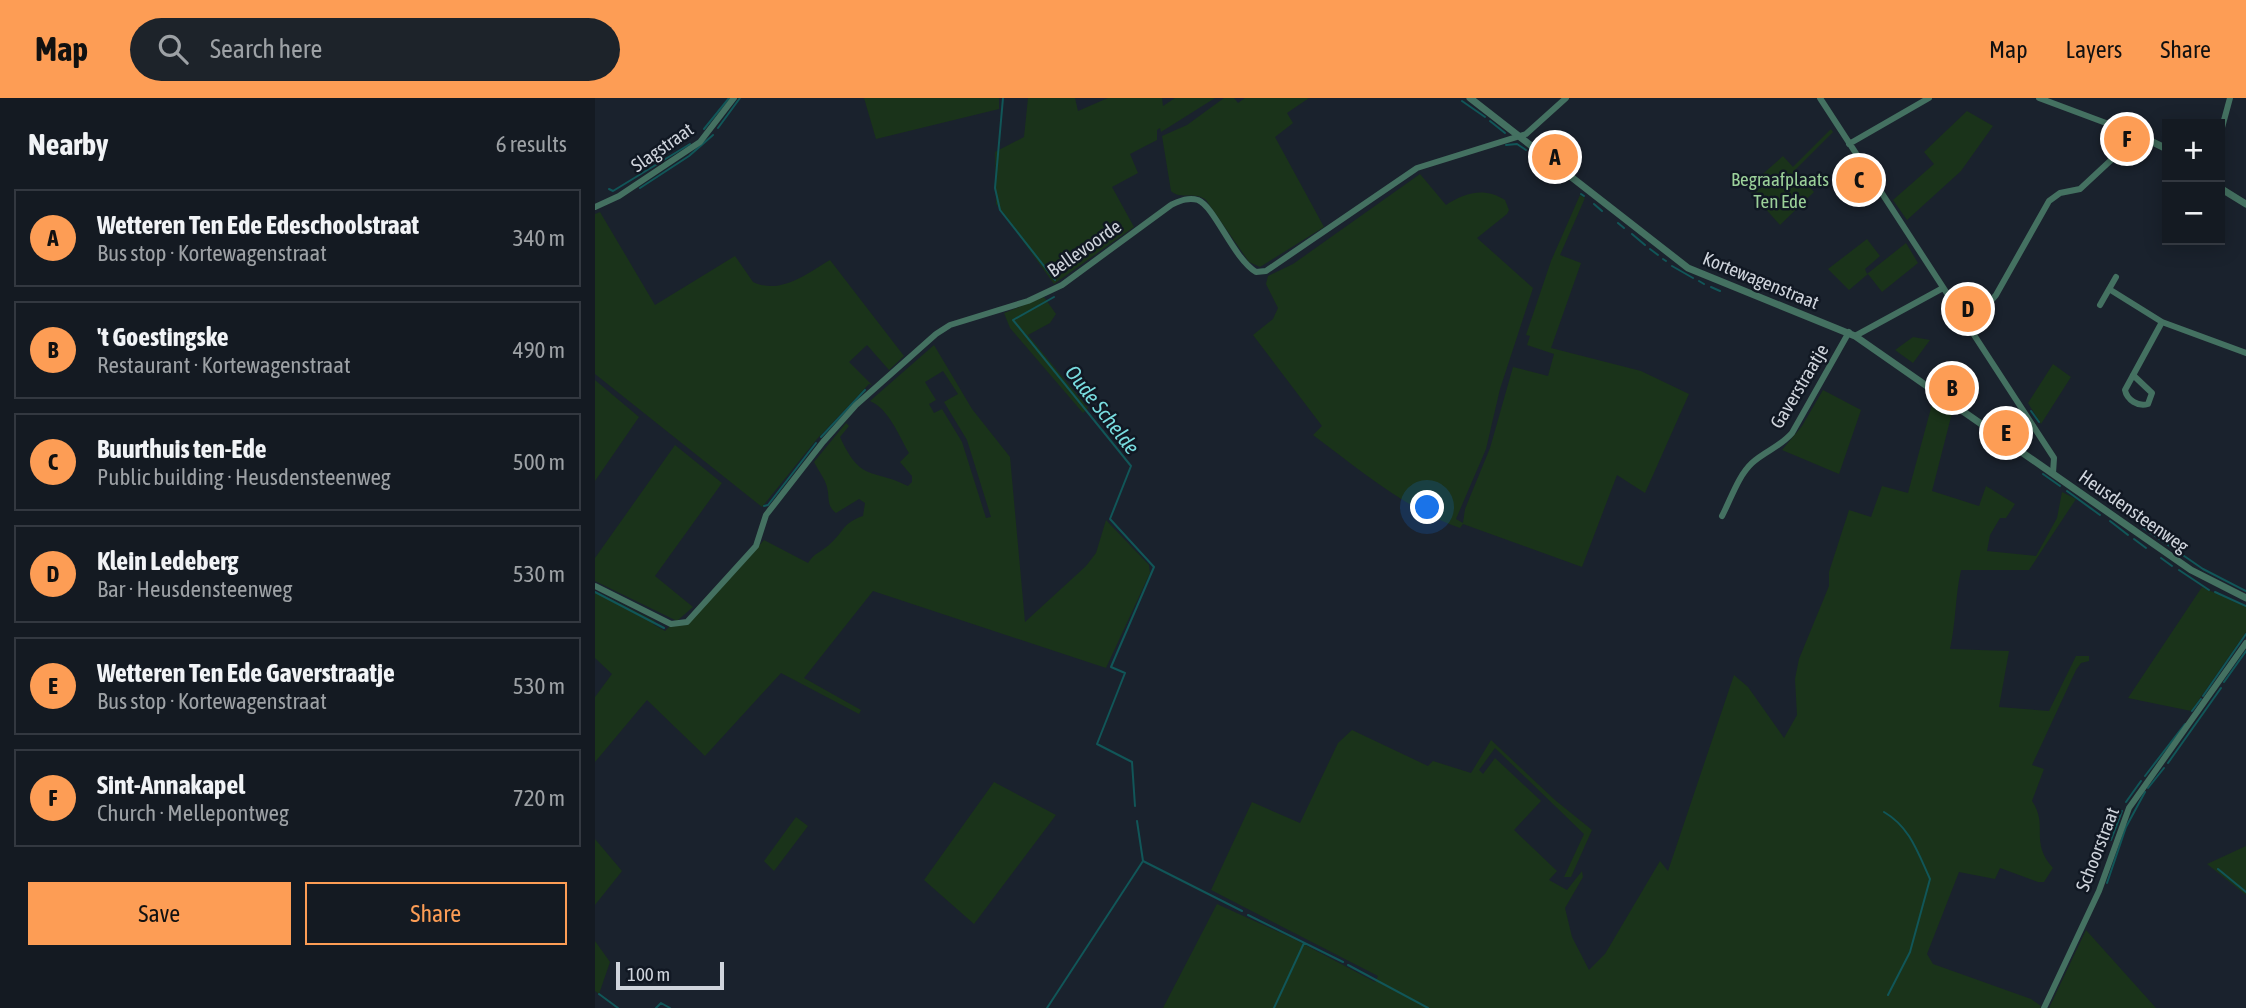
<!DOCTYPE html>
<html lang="en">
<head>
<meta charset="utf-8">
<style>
	:root { --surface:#141a22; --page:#1d232a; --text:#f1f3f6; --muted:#9da1a5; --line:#333840; --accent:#fd9d55 }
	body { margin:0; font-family:"Asap Condensed",sans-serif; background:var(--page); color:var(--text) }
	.controls { position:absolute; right:21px; top:21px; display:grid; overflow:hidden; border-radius:0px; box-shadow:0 4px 18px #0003 }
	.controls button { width:63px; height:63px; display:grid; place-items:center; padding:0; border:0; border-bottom:2px solid var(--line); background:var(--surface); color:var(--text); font:35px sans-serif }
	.scale { position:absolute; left:21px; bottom:18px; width:108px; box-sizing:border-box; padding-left:7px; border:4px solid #cfd4dc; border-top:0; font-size:19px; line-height:24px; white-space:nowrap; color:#cfd4dc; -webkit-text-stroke:5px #111823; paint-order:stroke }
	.you { position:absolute; left:833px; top:410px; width:24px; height:24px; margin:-18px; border:5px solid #fff; border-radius:50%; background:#1a73e8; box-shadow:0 0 0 10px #1a73e833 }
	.badge { display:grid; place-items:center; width:46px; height:46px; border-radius:50%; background:var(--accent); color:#111; font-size:23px; font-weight:700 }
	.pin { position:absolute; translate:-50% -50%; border:4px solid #fff; box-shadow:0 2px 7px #0006 }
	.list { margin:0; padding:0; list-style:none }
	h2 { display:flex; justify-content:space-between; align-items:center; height:91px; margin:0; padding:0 28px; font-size:30px }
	h2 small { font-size:23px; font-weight:400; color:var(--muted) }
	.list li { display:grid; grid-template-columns:46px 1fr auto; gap:21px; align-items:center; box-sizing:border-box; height:98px; margin:0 14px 14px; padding:0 14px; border:2px solid var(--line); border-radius:0px }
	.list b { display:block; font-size:26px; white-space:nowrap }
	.list p { margin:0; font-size:23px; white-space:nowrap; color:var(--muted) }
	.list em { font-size:23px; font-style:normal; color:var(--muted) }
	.actions { display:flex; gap:14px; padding:21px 28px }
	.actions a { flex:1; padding:16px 0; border:2px solid var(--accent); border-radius:0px; text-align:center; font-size:24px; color:var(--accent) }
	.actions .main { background:var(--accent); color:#111 }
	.icon { flex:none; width:38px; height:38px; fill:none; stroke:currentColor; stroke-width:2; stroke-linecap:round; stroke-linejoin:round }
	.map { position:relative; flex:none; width:1651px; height:910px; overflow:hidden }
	header { display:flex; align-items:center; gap:42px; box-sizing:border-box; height:98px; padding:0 35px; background:var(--accent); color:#111 }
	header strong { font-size:33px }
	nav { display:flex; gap:38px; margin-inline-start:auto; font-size:24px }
	.search { width:490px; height:63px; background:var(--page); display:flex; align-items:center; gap:18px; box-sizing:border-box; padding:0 24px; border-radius:38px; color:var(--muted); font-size:26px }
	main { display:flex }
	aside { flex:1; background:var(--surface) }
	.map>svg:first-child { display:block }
	.green { fill:#1a331a; fill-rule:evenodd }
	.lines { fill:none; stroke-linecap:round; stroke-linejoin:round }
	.stream { stroke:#115658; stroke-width:2 }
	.minor { stroke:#447161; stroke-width:6 }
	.tertiary { stroke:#447161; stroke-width:7 }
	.labels { text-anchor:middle; stroke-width:5; stroke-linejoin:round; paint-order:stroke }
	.street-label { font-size:19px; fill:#cfd4dc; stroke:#111823 }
	.park-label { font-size:19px; fill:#9bd099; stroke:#111823 }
	.water-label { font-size:21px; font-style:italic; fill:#79dde0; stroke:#111823 }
</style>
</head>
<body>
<header>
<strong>Map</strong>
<div class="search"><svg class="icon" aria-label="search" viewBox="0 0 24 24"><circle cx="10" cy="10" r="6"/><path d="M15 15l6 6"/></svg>Search here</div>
<nav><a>Map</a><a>Layers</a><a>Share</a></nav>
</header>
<main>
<aside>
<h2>Nearby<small>6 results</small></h2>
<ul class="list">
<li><span class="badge">A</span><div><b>Wetteren Ten Ede Edeschoolstraat</b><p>Bus stop · Kortewagenstraat</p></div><em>340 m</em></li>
<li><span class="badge">B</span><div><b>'t Goestingske</b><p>Restaurant · Kortewagenstraat</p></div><em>490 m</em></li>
<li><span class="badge">C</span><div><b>Buurthuis ten-Ede</b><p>Public building · Heusdensteenweg</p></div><em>500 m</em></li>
<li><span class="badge">D</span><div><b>Klein Ledeberg</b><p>Bar · Heusdensteenweg</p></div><em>530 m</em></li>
<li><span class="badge">E</span><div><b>Wetteren Ten Ede Gaverstraatje</b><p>Bus stop · Kortewagenstraat</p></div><em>530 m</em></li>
<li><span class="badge">F</span><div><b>Sint-Annakapel</b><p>Church · Mellepontweg</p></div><em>720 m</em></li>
</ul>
<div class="actions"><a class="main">Save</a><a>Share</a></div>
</aside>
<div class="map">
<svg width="1651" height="910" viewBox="0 0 1651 910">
	<rect width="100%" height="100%" fill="#1a222d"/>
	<path class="green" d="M269 0H404V11L281 41Z
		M433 0H480L483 13 513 0H567L568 8 580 0H620L566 34 565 30 562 32V42L535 56 543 75 517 89 539 129 459 186 401 106 400 54 429 39Z
		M629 0H639L643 5 650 0H714L692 15 698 25 680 39 729 129 665 169 654 164 611 102C600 93 585 102 576 93L567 38 592 27Z
		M1372 13 1398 28 1366 73 1312 122 1298 102 1339 66 1329 54Z
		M1236 31 1238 34 1200 72 1219 94 1185 127 1152 90 1188 58 1198 69Z
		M825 76 851 107C870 94 890 89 910 102L914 112 912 116 882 140 938 190 905 291 891 351 861 421 868 425 870 411 895 350 918 269 953 278 959 256 932 247 935 238 931 237 956 163 985 97 990 100 965 157 986 165 956 250 1046 273 1094 296 1050 395 1022 377 987 469 868 426 865 430C810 411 764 371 718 337L727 328 658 237 678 221 683 210 671 186 673 178 698 166Z
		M5 114 60 207 140 158 158 184C186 197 211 176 235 162L309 258 294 272 272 247 254 264 277 287 274 286 222 341 167 409 0 276V116Z
		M1272 141 1285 158 1270 171 1272 176 1311 145 1323 165 1287 194 1273 176 1254 192 1233 171Z
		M449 199 461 216 455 225 433 237 493 310 488 315 415 230 409 215Z
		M1318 239 1335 242 1318 265 1300 252Z
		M339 247 377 311 415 359 430 524 491 468 501 455 511 422 554 467 555 475 511 570 278 493 209 580 266 612 264 616 186 575 110 658 52 602 0 664V599L17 576 0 560V493L60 523 58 526 70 533 75 528 93 526 169 442 213 465C219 455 226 454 234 447 249 434 247 425 268 418L270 405 264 401 241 415C231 407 235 401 232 389 230 381 223 372 219 364L251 325 254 328 245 339C266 385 277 370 313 388L317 384V378L305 364 314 355C304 338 294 311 275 303ZM348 273 363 296 349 304 372 342 396 419 391 420 367 344 347 311 339 315 334 306 341 302 330 284Z
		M1458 266 1476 279 1446 326 1433 305Z
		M0 282 44 319 0 383Z
		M1228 292 1266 312 1244 376 1187 352 1207 328Z
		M1339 299 1357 315 1337 393 1384 408 1391 388 1420 406 1411 420H1405L1395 437 1392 453 1441 458 1462 420 1467 394 1481 401 1434 472H1366C1360 499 1361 524 1355 551L1414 553 1404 609 1454 613 1481 558H1494V563L1486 565 1481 572 1437 667 1449 671 1437 703C1454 728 1434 743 1458 770L1449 784H1443L1405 770 1400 781 1364 774 1332 856 1338 866 1436 901 1446 908 1445 910H568L622 806 699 841 780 884 783 878 616 792 657 704 705 725 743 645 757 632 833 668 838 663 876 675 896 642 960 702 997 732 976 779H969L989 736 900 650 884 672 888 676 900 660 946 703 919 732 962 773 954 782 972 792 987 773 988 779 970 810 977 839 994 872 1010 856 1065 763 1073 773 1139 577 1153 589 1189 640 1202 617 1200 581 1204 561 1234 488V474L1254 412 1276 419 1287 388 1313 395Z
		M80 347 127 385 60 478 98 509 82 523 0 483V460Z
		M1607 489 1651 509V534L1596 613 1533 600Z
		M399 684 461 717 379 826 329 782Z
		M201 719 213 728 179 773 169 763Z
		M0 741 27 773 0 807Z
		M1651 748V797L1612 766Z
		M1491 832 1561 910H1454Z
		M0 843 15 864 4 896 0 893Z"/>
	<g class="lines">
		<path class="stream" d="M408 0 400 90 405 112 460 182
			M867 3 890 19
			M895 23 910 35
			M123 30 145 0
			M109 31 134 0
			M911 47 922 46 931 52
			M935 55 947 64
			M45 90 94 58 118 37
			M14 91 18 93 95 46
			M986 96 989 98
			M999 106 1007 113
			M1023 125 1029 130
			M1037 136 1050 147
			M1055 151 1063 157
			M1068 161 1071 163
			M1077 168 1098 180
			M1104 183 1109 186
			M1116 189 1125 193
			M459 199 418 222 536 368 515 421 559 469 516 569 530 575 502 646 537 664 540 708
			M1436 313 1444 324
			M226 339 270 292
			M1448 376 1465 388
			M1472 393 1505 417
			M169 408 173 407 221 345
			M1515 423 1533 437
			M1547 429 1608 471 1651 493
			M1539 441 1551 450
			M1566 460 1577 468
			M1584 472 1614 492
			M0 494 69 530
			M1620 494 1651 508
			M1629 584 1651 553
			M1608 598 1651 536
			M1597 613 1606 601
			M1573 665 1626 590
			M1550 678 1590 626
			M1553 690 1569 670
			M1531 704 1546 683
			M1289 714C1315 729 1323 755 1335 781L1315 854 1293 897
			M542 723 548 763 647 813
			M1516 742 1527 713
			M1623 771 1651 794
			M1512 785 1531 729 1550 694
			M653 817 748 864
			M753 867 833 910
			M4 896 23 910
			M61 910 66 905 75 910
			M452 910 548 763
			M679 910 709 845"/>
		<path class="minor" d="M1225 0 1459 360 1458 375
			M1625 37 1635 0
			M1254 46 1334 0
			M0 109 24 98 105 44 139 0
			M1514 191 1567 224 1651 255
			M1505 207 1521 179
			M1374 229 1401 197 1454 103 1465 95 1485 91 1543 37 1444 0
			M1260 238 1348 190
			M1538 277 1557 295 1553 306C1543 309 1532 302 1530 292L1567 224
			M1127 418C1136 401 1143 378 1157 365 1170 353 1185 349 1197 335L1254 234
			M0 488 76 526 92 524 161 448 171 417 228 344 261 307 341 236 355 227 433 203 467 187 576 107C585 103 593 99 603 102 620 109 638 160 661 174L671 173 822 70 931 36 971 0
			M1449 910 1504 793 1534 710 1651 545"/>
		<path class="tertiary" d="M875 0 1093 170 1260 238 1596 472 1651 500
			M1543 37 1572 51
			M1625 90 1651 106"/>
	</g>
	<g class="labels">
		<g class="street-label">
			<text transform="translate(67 49) rotate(-35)" y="7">Slagstraat</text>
			<text transform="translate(489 150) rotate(-35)" y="7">Bellevoorde</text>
			<text transform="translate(1166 182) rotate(22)" y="7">Kortewagenstraat</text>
			<text transform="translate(1204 288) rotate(-59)" y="7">Gaverstraatje</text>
			<text transform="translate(1539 413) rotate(35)" y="7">Heusdensteenweg</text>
			<text transform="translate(1502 751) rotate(-69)" y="7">Schoorstraat</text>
		</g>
		<g class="park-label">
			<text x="1185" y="88">Begraafplaats<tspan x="1185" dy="22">Ten Ede</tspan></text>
		</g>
		<g class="water-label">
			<text transform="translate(507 312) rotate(52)" y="7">Oude Schelde</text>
		</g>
	</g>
</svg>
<div class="controls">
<button>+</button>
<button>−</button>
</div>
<div class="scale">100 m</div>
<div class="you"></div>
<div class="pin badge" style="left:960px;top:59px">A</div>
<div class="pin badge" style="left:1357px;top:290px">B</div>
<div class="pin badge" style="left:1264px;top:82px">C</div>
<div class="pin badge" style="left:1373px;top:211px">D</div>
<div class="pin badge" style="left:1411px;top:335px">E</div>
<div class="pin badge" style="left:1532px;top:41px">F</div>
</div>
</main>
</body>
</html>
